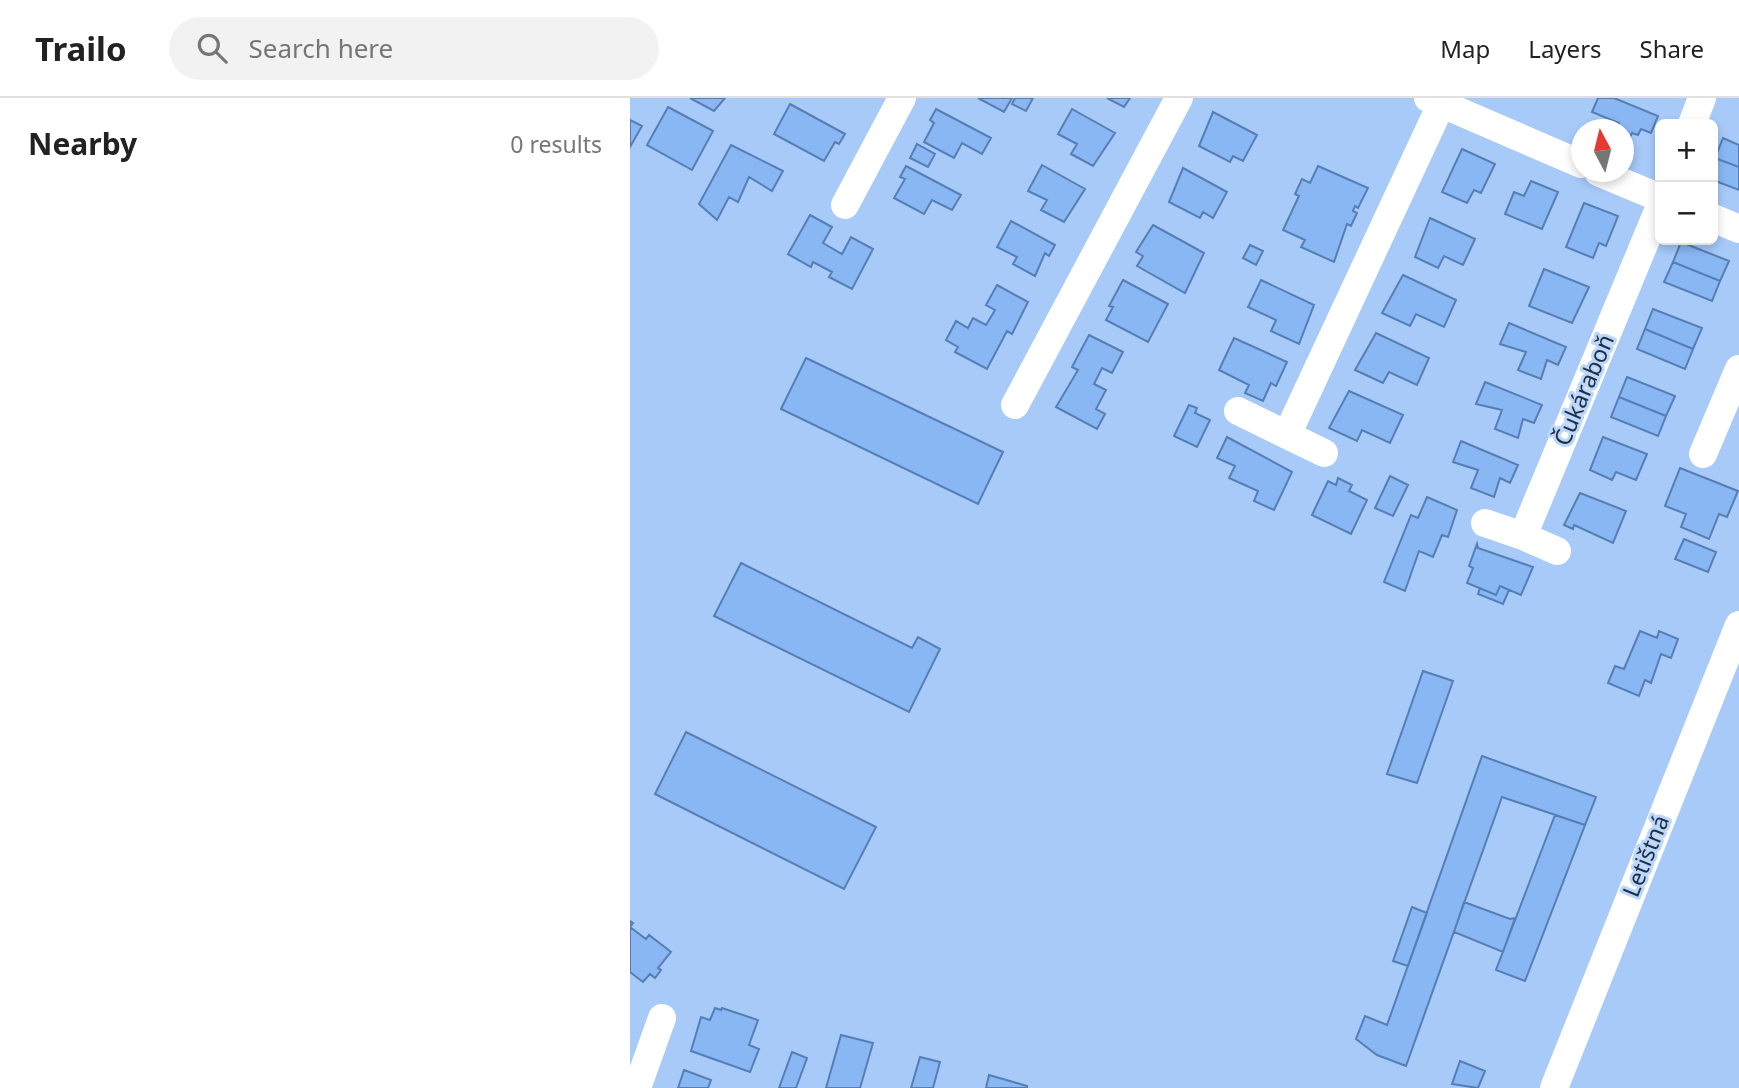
<!DOCTYPE html>
<html lang="en">
<head>
<meta charset="utf-8">
<style>
	:root { --surface:#fff; --page:#f2f2f2; --text:#222; --muted:#767676; --line:#e0e0e0 }
	body { margin:0; font-family:"Noto Sans",sans-serif; background:var(--page); color:var(--text) }
	.controls { position:absolute; right:21px; top:21px; display:grid; overflow:hidden; border-radius:10px; box-shadow:0 4px 10px #0003 }
	.controls button { width:63px; height:63px; display:grid; place-items:center; padding:0; border:0; border-bottom:2px solid var(--line); background:var(--surface); color:var(--text); font:35px sans-serif }
	.compass { position:absolute; left:941px; top:21px; width:63px; height:63px; border-radius:50%; background:var(--surface); box-shadow:0 4px 10px #0003; rotate:353deg }
	.list { margin:0; padding:0; list-style:none }
	h2 { display:flex; justify-content:space-between; align-items:center; height:91px; margin:0; padding:0 28px; font-size:30px }
	h2 small { font-size:23px; font-weight:400; color:var(--muted) }
	.icon { flex:none; width:38px; height:38px; fill:none; stroke:currentColor; stroke-width:2; stroke-linecap:round; stroke-linejoin:round }
	.map { position:relative; flex:none; width:1109px; height:990px; overflow:hidden }
	header { display:flex; align-items:center; gap:42px; box-sizing:border-box; height:98px; padding:0 35px; background:var(--surface); border-bottom:2px solid var(--line) }
	header strong { font-size:33px }
	nav { display:flex; gap:38px; margin-inline-start:auto; font-size:24px }
	.search { width:490px; height:63px; background:var(--page); display:flex; align-items:center; gap:18px; box-sizing:border-box; padding:0 24px; border-radius:38px; color:var(--muted); font-size:26px }
	main { display:flex }
	aside { flex:1; background:var(--surface) }
	.map>svg:first-child { display:block }
	.building { fill:#89b7f3; stroke:#557fb4; stroke-width:2 }
	.lines { fill:none; stroke-linecap:round; stroke-linejoin:round }
	.minor { stroke:#fff; stroke-width:28 }
	.labels { text-anchor:middle; stroke-width:6; stroke-linejoin:round; paint-order:stroke }
	.street-label { font-size:23px; fill:#1d2f45; stroke:#bcd7fa }
</style>
</head>
<body>
<header>
<strong>Trailo</strong>
<div class="search"><svg class="icon" aria-label="search" viewBox="0 0 24 24"><circle cx="10" cy="10" r="6"/><path d="M15 15l6 6"/></svg>Search here</div>
<nav><a>Map</a><a>Layers</a><a>Share</a></nav>
</header>
<main>
<aside>
<h2>Nearby<small>0 results</small></h2>
<ul class="list">
</ul>
</aside>
<div class="map">
<svg width="1109" height="990" viewBox="0 0 1109 990">
	<rect width="100%" height="100%" fill="#a7caf9"/>
	<path class="building" d="M60 0H95L84 13Z
		M348 0H382L374 14Z
		M385 0H403L396 13 382 6Z
		M477 0H500L494 9Z
		M968 0H984L1028 18 1021 35 1011 31 1008 37 1002 35 993 53V32H987L989 25 962 14Z
		M160 6 215 36 209 46 205 44 194 63 144 36Z
		M38 9 83 33 62 72 17 47Z
		M306 11 361 40 352 56 332 45 324 60 294 44 304 25 300 22Z
		M442 11 485 35 463 68 441 56 447 46 428 36Z
		M583 14 627 37 613 63 603 58 600 64 569 48Z
		M0 22 12 28 0 49Z
		M1093 40 1109 47V69L1085 60Z
		M287 46 305 56 298 69 280 60Z
		M101 47 153 73 142 93 119 79 108 104 99 99 87 122 69 106Z
		M832 51 865 66 851 95 844 92 837 105 812 94Z
		M1085 60 1109 69V92L1083 82Z
		M412 67 455 91 434 124 411 112 417 102 398 93Z
		M276 68 331 97 322 112 302 102 294 116 264 100 275 81 270 79Z
		M688 68 738 90 728 110 725 108 723 113 727 115 721 128 717 126 704 164 671 149 675 142 653 132 669 98 665 96 672 81 680 85Z
		M553 70 597 94 583 120 573 114 570 120 539 104Z
		M901 83 928 94 912 131 875 116 884 94 894 98Z
		M954 105 988 118 976 148 969 145 963 160 936 149Z
		M180 117 202 129 193 145 212 156 221 139 243 151 222 191 199 179 202 174 183 164 181 169 158 156Z
		M800 120 845 141 833 167 814 158 808 170 785 159Z
		M381 123 425 147 419 158 415 155 405 178 383 166 387 159 367 149Z
		M523 127 574 155 555 195 507 168 513 158 506 154Z
		M1051 144 1099 163 1090 183 1043 164Z
		M620 147 633 153 626 167 613 160Z
		M1043 164 1090 183 1082 203 1034 184Z
		M914 171 959 189 942 225 899 208Z
		M773 177 826 202 814 229 786 216 780 228 752 215Z
		M493 182 538 206 518 244 476 222 483 209 479 208Z
		M631 182 684 207 669 246 641 233 646 222 618 209Z
		M367 187 398 204 382 236 377 233 357 271 325 254 328 249 316 242 326 223 338 230 343 220 356 227 365 212 356 207Z
		M1023 211 1072 230 1063 251 1015 231Z
		M879 225 936 249 928 267 917 262 911 281 888 272 896 254 870 246Z
		M1015 231 1063 251 1055 271 1007 251Z
		M746 235 799 260 787 287 759 274 753 285 725 272Z
		M459 237 493 254 482 275 472 270 464 286 476 292 466 311 475 316 467 331 426 309 448 272 442 269Z
		M604 240 657 264 646 288 641 285 633 303 615 295 619 287 589 272Z
		M176 260 373 354 348 406 151 311Z
		M997 279 1045 298 1036 318 989 299Z
		M855 284 912 307 904 325 893 321 888 340 865 331 872 312 846 306Z
		M719 293 773 317 760 345 732 332 727 343 699 330Z
		M989 299 1036 318 1028 338 981 319Z
		M559 307 567 310 565 315 580 322 567 349 544 338Z
		M597 339 662 374 644 412 624 403 628 393 599 380 605 368 587 360Z
		M973 339 1017 356 1006 382 986 374 982 382 960 372Z
		M831 343 888 367 880 385 870 380 864 399 841 390 848 372 823 364Z
		M1050 370 1108 393 1097 419 1089 416 1079 441 1051 429 1056 416 1035 408Z
		M760 378 778 387 763 418 745 410Z
		M708 380 722 387 719 393 737 402 721 436 682 417 698 383 706 387Z
		M950 395 996 413 983 445 944 427 943 431 934 427Z
		M797 399 827 412 818 439 812 437 803 459 789 453 775 493 754 484 781 417 788 420Z
		M1054 441 1086 454 1078 474 1045 461Z
		M847 446 848 450 903 469 891 497 870 488 866 497 837 485 843 470 839 468Z
		M111 465 282 550 288 539 310 551 279 614 84 518Z
		M870 488 879 492 873 506 848 496 850 490 866 497Z
		M1010 533 1027 540 1029 533 1048 541 1041 560 1031 556 1021 585 1015 582 1009 598 978 585 985 568 994 571Z
		M793 573 823 583 787 685 757 676Z
		M56 634 246 729 214 791 25 696Z
		M852 658 966 699 955 727 872 699 776 968 747 957 726 941 735 918 757 927Z
		M925 717 955 727 895 883 866 872Z
		M834 804 880 821 885 820 873 854 824 834Z
		M782 809 797 815 778 868 763 863Z
		M0 823 3 825 0 829 16 841 19 837 41 854 28 870 31 872 25 880 20 876 13 884 0 874Z
		M85 910 91 912 92 910 128 922 119 947 129 951 120 974 61 953 71 919 80 922Z
		M211 937 243 945 230 990H196Z
		M162 954 177 960 166 990H149Z
		M290 959 310 964 303 990H281Z
		M830 963 855 973 848 990 822 986Z
		M54 972 81 982 78 990H48Z
		M359 977 397 988V990H356Z"/>
	<g class="lines">
		<path class="minor" d="M798 0 951 66
			M1062 26 1072 0
			M968 74 1030 100
			M215 107 272 0
			M1083 120 1109 131
			M385 307 549 0
			M608 313 694 355
			M657 337 814 0
			M1073 356 1109 271
			M855 425 893 438 1030 108
			M893 438 927 453
			M7 990 32 920
			M924 990 1109 527"/>
	</g>
	<g class="labels">
		<g class="street-label">
			<text transform="translate(954 292) rotate(-67)" y="8">Čukáraboň</text>
			<text transform="translate(1016 758) rotate(-68)" y="8">Letištná</text>
		</g>
	</g>
</svg>
<div class="controls">
<button>+</button>
<button>−</button>
</div>
<svg class="compass" viewBox="-18 -18 36 36"><path d="M0-13l5 13h-10z" fill="#e53935"/><path d="M0 13l5-13h-10z" fill="#767676"/></svg>
</div>
</main>
</body>
</html>
